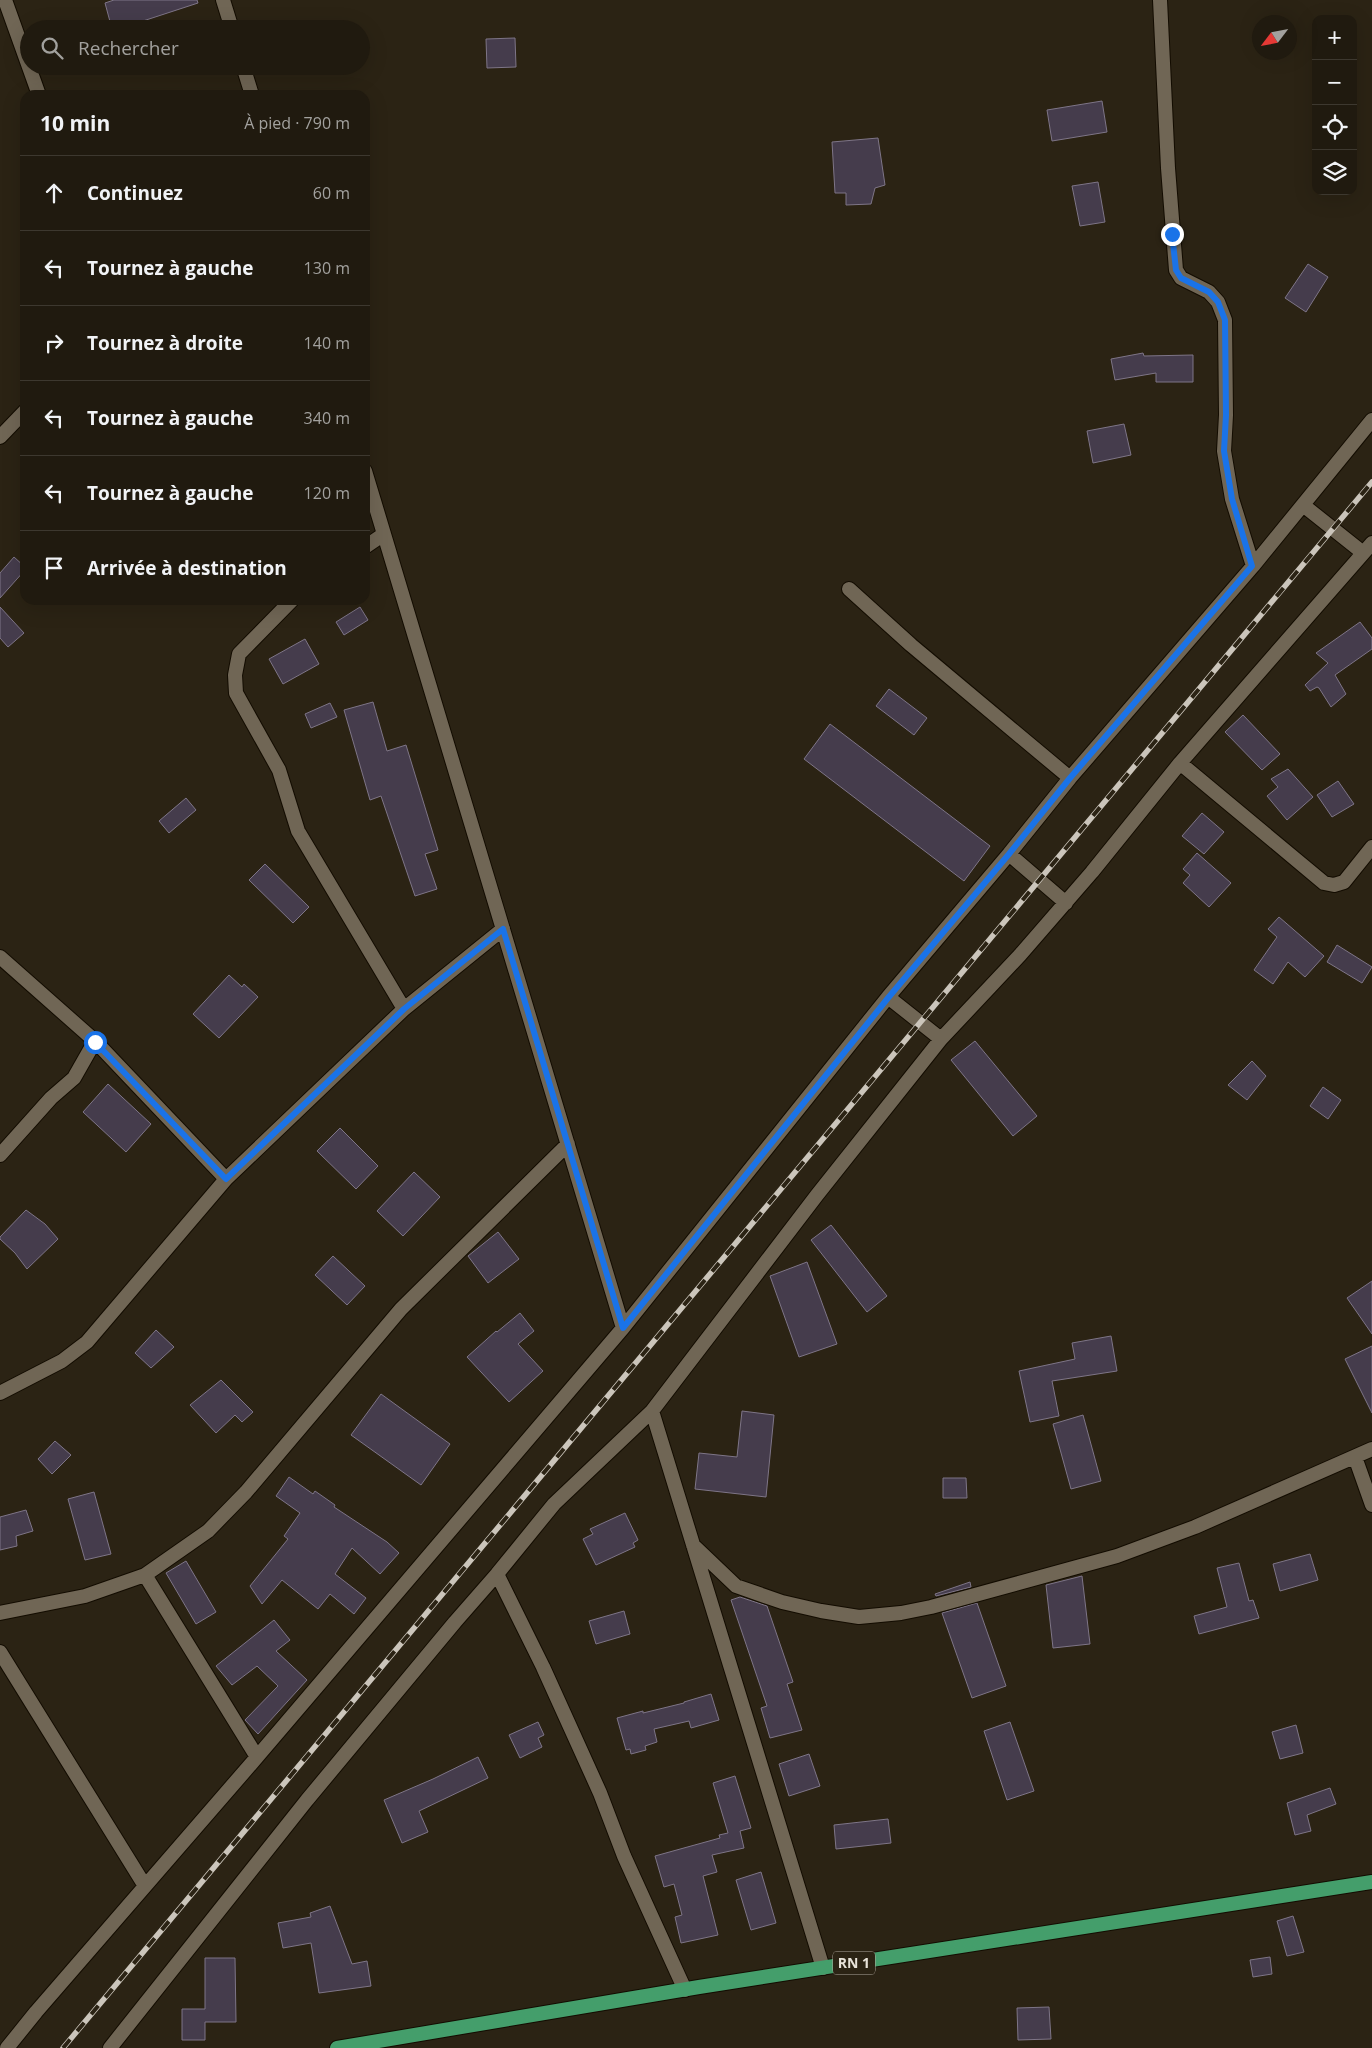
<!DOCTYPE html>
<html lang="fr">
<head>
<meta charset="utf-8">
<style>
	:root { --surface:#201a0f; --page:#2d271d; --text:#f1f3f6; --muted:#a2a19e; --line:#3d382f }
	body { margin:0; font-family:"Open Sans",sans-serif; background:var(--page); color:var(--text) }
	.controls { position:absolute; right:15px; top:15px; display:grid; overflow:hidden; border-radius:10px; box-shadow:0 5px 20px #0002 }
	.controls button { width:45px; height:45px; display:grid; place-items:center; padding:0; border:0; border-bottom:1px solid var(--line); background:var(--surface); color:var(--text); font:25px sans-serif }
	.compass { position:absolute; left:1252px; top:15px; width:45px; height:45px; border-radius:50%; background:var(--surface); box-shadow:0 5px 20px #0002; rotate:238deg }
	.stop { position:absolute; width:15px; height:15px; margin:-11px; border:4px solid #1a73e8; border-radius:50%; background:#fff }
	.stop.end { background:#1a73e8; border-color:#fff; box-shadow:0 1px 5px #0008 }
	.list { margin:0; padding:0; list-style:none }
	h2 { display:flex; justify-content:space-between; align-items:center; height:65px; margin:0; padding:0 20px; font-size:21px }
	h2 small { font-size:16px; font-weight:400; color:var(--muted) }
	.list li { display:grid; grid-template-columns:32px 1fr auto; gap:15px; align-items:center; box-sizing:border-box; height:75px; padding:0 20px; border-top:1px solid var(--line) }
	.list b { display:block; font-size:19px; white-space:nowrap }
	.list em { font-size:16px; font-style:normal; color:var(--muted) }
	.icon { flex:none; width:28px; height:28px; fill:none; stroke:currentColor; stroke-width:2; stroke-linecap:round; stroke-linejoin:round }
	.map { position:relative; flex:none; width:1372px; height:2048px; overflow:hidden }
	.search { position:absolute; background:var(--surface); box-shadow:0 5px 20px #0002; left:20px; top:20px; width:350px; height:55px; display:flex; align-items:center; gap:12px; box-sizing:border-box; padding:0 18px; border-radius:28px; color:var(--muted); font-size:19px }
	.panel { position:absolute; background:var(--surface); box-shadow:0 5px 20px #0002; left:20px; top:90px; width:350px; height:515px; border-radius:15px }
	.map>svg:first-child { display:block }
	.building { fill:#453c4c; stroke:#7e7587 }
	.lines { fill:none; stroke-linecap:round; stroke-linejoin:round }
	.minor-casing { stroke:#130c01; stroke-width:16 }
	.primary-casing { stroke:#130c01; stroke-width:16 }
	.minor { stroke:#706655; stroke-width:14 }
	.primary { stroke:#449e6b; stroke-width:14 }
	.rail-casing { stroke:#cbc5bb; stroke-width:5.5 }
	.rail { stroke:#2b2314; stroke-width:4; stroke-dasharray:11; stroke-linecap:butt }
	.route { stroke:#1a73e8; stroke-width:6 }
	.labels { text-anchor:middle; stroke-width:5; stroke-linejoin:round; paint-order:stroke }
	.shield { fill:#2b2314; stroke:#afa99e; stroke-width:1 }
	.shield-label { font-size:14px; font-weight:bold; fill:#e8e3d9 }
</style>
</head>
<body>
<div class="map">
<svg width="1372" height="2048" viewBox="0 0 1372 2048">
	<rect width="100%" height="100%" fill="#2b2314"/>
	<path class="building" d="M114 0H197L198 3 143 21 146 29H112L105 3Z
		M515 38 516 67 487 68 486 39Z
		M1102 101 1107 132 1052 141 1047 110Z
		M878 138 885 185 875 188 871 204 846 205V193H835L832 142Z
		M1098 182 1105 222 1080 226 1072 186Z
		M1308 264 1328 277 1306 312 1285 298Z
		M1143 353 1144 356 1193 355V382H1156V373L1115 380 1111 359Z
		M1124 424 1131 455 1093 463 1087 431Z
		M14 557 25 567V570L0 598V573Z
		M0 607 24 633 8 647 0 638Z
		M360 607 368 620 344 635 336 622Z
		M1360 622 1372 638V649L1335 675 1346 694 1331 707 1319 688 1317 687 1310 691 1305 685 1328 663 1316 653Z
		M305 639 319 664 283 684 269 659Z
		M889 689 927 718 914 735 876 706Z
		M373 702 387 751 406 745 438 850 425 854 437 889 415 896 381 796 370 800 344 710Z
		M330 703 337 717 311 728 305 714Z
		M1243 715 1280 754 1262 770 1225 732Z
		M830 724 990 846 964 881 804 759Z
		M1288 769 1313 797 1287 820 1267 796 1278 787 1271 779Z
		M1338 781 1354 804 1332 817 1317 795Z
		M186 798 196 810 169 833 159 821Z
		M1202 813 1224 832 1204 854 1182 836Z
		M1197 853 1231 883 1209 907 1183 883 1190 875 1183 869Z
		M265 864 309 907 293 923 249 880Z
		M1279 917 1324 956 1305 977 1288 962 1273 984 1254 970 1277 937 1268 929Z
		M1337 945 1372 967 1362 983 1327 962Z
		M229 975 242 987 244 984 258 997 219 1038 193 1014Z
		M975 1041 1037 1116 1013 1136 951 1060Z
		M1252 1061 1266 1076 1247 1100 1228 1085Z
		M108 1084 151 1124 126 1152 83 1112Z
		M1323 1087 1341 1100 1328 1119 1310 1106Z
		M340 1128 378 1166 356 1189 317 1151Z
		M414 1172 440 1197 403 1236 377 1211Z
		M26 1210 45 1224 58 1239 27 1269 15 1253 0 1239V1237Z
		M831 1225 887 1296 867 1312 811 1240Z
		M498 1232 519 1259 488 1283 468 1256Z
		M333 1256 365 1286 347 1305 315 1275Z
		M807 1262 837 1344 799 1357 770 1276Z
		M1372 1281V1334L1347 1298Z
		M520 1313 534 1331 518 1344 543 1371 509 1402 467 1357 496 1331 497 1332Z
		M156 1330 174 1347 151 1368 135 1353Z
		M1111 1336 1117 1371 1052 1381 1059 1416 1030 1422 1019 1371 1075 1359 1072 1343Z
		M1372 1346V1413L1345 1359Z
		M221 1380 253 1412 242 1422 235 1415 216 1433 190 1405Z
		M381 1394 450 1444 421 1485 351 1435Z
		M742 1411 774 1415 766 1497 695 1489 699 1453 737 1457Z
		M1083 1415 1101 1481 1071 1489 1053 1424Z
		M55 1441 71 1455 52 1474 38 1459Z
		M289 1477 313 1494 315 1491 335 1505 334 1507 387 1542 399 1553 380 1574 352 1548 335 1574 366 1598 354 1614 330 1594 318 1609 282 1580 262 1604 250 1586 288 1539 284 1536 300 1513 276 1496Z
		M943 1478H966L967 1498H943Z
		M94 1492 111 1554 85 1560 68 1499Z
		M26 1510 33 1531 16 1536 17 1546 0 1550V1517Z
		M625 1513 638 1540 633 1543 635 1547 596 1565 583 1539 593 1534 590 1529Z
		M1310 1554 1318 1580 1280 1591 1273 1564Z
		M186 1561 216 1612 196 1624 166 1573Z
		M1239 1563 1249 1601 1253 1600 1259 1618 1199 1634 1194 1616 1227 1607 1217 1568Z
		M1082 1576 1090 1644 1053 1648 1046 1585Z
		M970 1582 971 1587 936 1596 935 1594Z
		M740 1597 767 1606 793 1682 787 1684 802 1730 770 1738 761 1708 767 1706 731 1600Z
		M977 1603 1006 1686 972 1698 942 1613Z
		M624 1611 630 1634 596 1644 589 1621Z
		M274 1620 290 1640 276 1651 307 1680 258 1734 245 1720 278 1686 257 1666 232 1685 216 1666Z
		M711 1694 719 1720 691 1728 689 1721 654 1729 657 1742 645 1746 646 1750 631 1754 630 1749 626 1750 617 1718 643 1711V1713L684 1703V1702Z
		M538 1722 544 1735 538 1738 542 1747 520 1758 509 1735Z
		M1010 1722 1034 1791 1007 1800 984 1731Z
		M1296 1725 1303 1753 1280 1759 1272 1732Z
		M809 1754 820 1786 789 1796 779 1764Z
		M478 1757 488 1778 419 1811 428 1832 402 1843 384 1800 433 1779Z
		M735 1776 751 1828 740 1831 744 1848 712 1855 717 1872 703 1876 718 1935 681 1943 675 1917 682 1915 674 1884 664 1887 655 1856 720 1838 719 1835 728 1833 713 1783Z
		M1330 1788 1336 1804 1307 1815 1311 1831 1295 1835 1287 1803Z
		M888 1819 891 1843 836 1849 834 1825Z
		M761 1872 776 1923 751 1930 736 1880Z
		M330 1906 352 1964 367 1961 371 1986 319 1993 311 1943 283 1948 278 1923 311 1917 310 1913Z
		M1293 1916 1304 1952 1287 1956 1277 1921Z
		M1270 1957 1272 1974 1253 1977 1250 1960Z
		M205 1958H235L236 2022H205V2040H182V2009H205Z
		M1049 2007 1051 2039 1018 2040 1017 2008Z"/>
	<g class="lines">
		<g class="minor-casing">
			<path id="minor" d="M5 0 39 95
				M223 0 232 29
				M1160 0 1168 168 1176 270 1181 278 1209 292 1218 302 1225 320 1226 415 1224 451 1232 499 1253 566
				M243 66 252 95
				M0 437 25 411
				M365 471 623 1328
				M1303 505 1362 552
				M365 547 384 534
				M849 589 911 645 1070 778
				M292 600 239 654 235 675 236 693 279 770 298 831 404 1009
				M1180 763 1324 883 1334 885 1344 882 1372 847
				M1009 854 1066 903
				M0 957 95 1041 226 1179
				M888 997 941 1039
				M0 1155 51 1098 74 1078 95 1041
				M0 1393 62 1361 87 1342 226 1179 404 1009 503 929
				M652 1411 823 1968
				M1355 1457 1372 1505
				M693 1545 736 1586 782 1602 821 1611 859 1617 901 1613 931 1607 1117 1556 1195 1527 1372 1449
				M497 1574 543 1667 600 1793 624 1856 685 1990
				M145 1575 257 1757
				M0 1613 85 1596 145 1575 208 1531 246 1492 401 1309 568 1144
				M0 1652 145 1886
				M7 2048 36 2012 257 1757 623 1328 888 997 1009 854 1070 778 1253 566 1372 420
				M110 2048 307 1800 455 1622 497 1574 554 1504 652 1411 817 1195 941 1039 1020 955 1092 872 1180 763 1372 543"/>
		</g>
		<g class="primary-casing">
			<path id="primary" d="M337 2048 699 1987 1372 1882"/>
		</g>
		<use href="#minor" class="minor"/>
		<use href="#primary" class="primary"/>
		<g class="rail-casing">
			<path id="rail" d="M63 2048 1372 482"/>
		</g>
		<use href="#rail" class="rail"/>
	</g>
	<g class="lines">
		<path class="route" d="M95 1042 226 1179 404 1009 503 929 623 1328 888 998 1009 854 1070 778 1252 566 1232 499 1224 451 1226 415 1225 320 1218 302 1209 292 1181 278 1176 270 1172 234"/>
	</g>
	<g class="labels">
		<rect class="shield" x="833" y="1951.5" width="42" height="23" rx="4"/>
		<g class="shield-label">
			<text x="854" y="1968">RN 1</text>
		</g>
	</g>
</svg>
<div class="controls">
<button>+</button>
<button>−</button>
<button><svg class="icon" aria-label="locate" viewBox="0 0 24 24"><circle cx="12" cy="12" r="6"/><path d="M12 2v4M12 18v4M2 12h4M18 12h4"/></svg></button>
<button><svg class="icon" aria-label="layers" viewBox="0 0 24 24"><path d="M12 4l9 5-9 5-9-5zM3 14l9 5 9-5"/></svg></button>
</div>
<svg class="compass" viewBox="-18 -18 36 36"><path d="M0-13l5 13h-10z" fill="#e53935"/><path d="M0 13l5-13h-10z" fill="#a2a19e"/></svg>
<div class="stop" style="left:95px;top:1042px"></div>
<div class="stop end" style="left:1172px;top:234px"></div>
<div class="search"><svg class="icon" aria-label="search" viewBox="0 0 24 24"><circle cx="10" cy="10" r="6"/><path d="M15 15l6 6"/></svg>Rechercher</div>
<section class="panel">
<h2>10 min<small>À pied · 790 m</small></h2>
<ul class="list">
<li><svg class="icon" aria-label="ahead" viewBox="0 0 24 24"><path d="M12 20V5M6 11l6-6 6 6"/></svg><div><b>Continuez</b></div><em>60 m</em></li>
<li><svg class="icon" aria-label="left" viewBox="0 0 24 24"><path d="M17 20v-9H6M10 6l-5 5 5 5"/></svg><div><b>Tournez à gauche</b></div><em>130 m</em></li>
<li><svg class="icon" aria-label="right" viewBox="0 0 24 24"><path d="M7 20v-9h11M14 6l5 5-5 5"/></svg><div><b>Tournez à droite</b></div><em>140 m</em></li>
<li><svg class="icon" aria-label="left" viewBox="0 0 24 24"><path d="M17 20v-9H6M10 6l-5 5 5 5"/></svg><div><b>Tournez à gauche</b></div><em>340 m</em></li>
<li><svg class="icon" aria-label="left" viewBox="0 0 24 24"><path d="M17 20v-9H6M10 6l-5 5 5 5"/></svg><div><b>Tournez à gauche</b></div><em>120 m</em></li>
<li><svg class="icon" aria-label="arrive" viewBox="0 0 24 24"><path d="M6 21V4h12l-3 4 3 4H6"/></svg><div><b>Arrivée à destination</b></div></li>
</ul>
</section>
</div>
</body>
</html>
